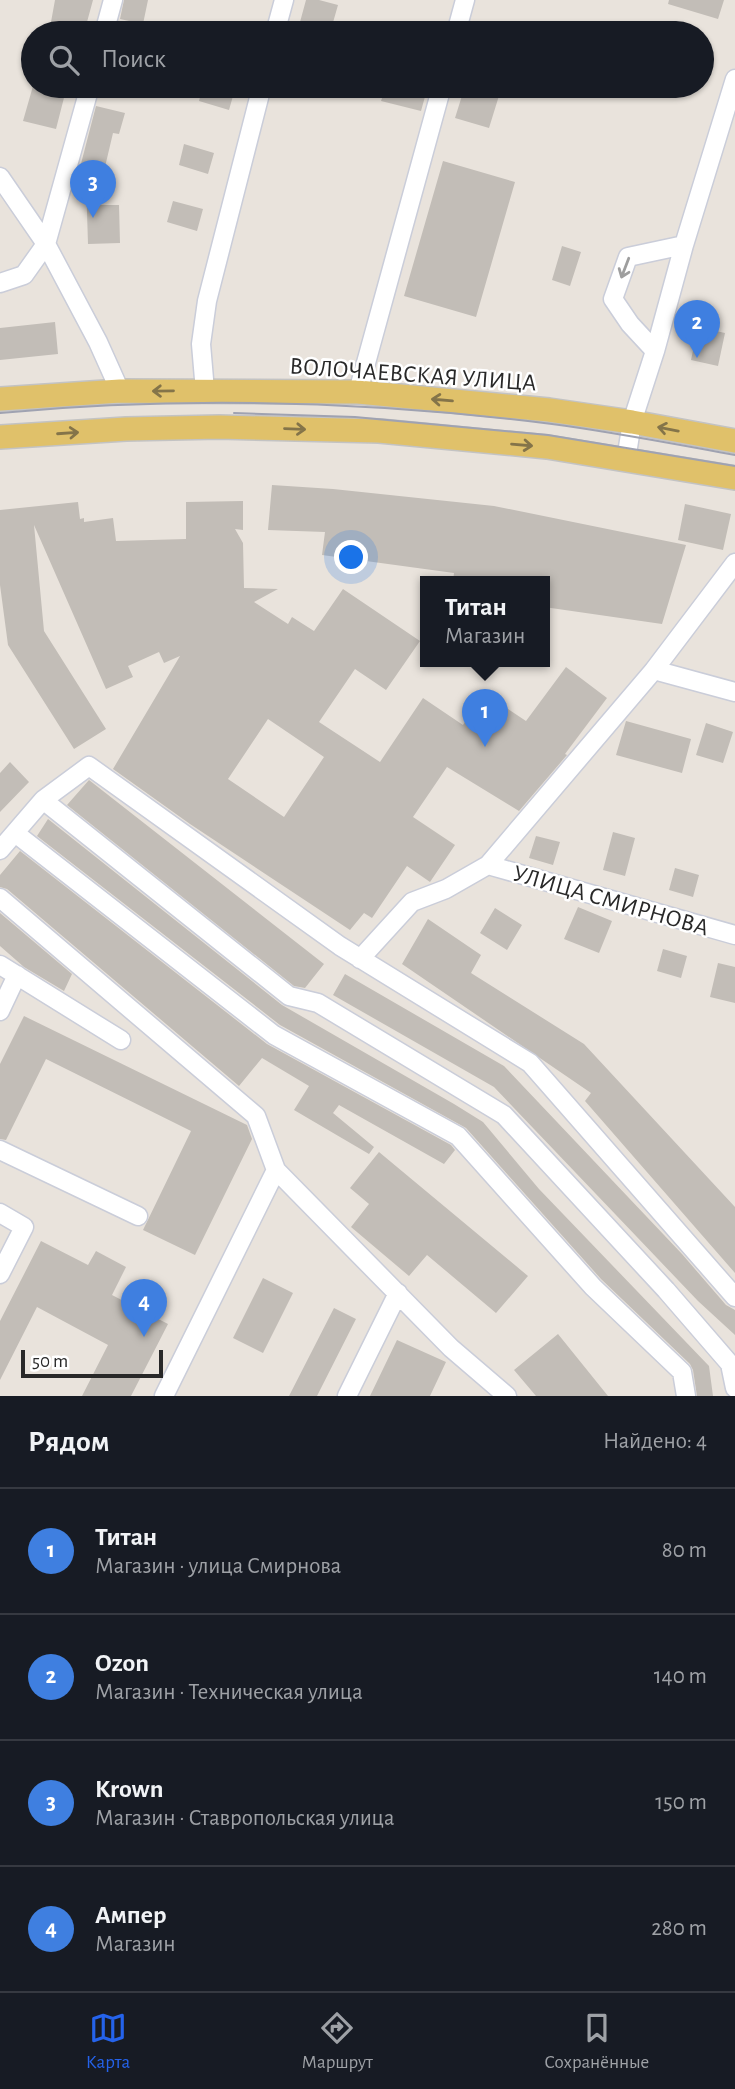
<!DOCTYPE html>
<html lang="ru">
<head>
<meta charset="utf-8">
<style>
	:root { --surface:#171b24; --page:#20242c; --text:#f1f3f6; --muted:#9ea1a6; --line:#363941; --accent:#2563eb }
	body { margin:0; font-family:"Alegreya Sans",sans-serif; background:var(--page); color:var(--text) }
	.scale { position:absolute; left:21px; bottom:18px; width:142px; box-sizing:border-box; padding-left:7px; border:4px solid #282828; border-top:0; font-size:19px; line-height:24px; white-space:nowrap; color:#282828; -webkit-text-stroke:5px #fff; paint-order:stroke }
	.you { position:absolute; left:352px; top:558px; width:24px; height:24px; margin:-18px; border:5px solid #fff; border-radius:50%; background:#1a73e8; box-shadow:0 0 0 10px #1a73e833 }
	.badge { display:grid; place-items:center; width:46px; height:46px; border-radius:50%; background:var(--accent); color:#fff; font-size:23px; font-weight:700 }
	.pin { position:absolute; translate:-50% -58px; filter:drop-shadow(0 2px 4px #0008) }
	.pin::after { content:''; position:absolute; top:37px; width:24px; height:21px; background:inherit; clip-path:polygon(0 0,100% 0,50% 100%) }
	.popup { position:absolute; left:420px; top:576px; width:130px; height:91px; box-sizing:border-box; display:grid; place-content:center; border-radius:0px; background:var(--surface); filter:drop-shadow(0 2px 5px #0005); font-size:23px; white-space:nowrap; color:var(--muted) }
	.popup b { font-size:26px; color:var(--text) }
	.popup::after { content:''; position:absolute; left:50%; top:100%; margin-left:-14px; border:14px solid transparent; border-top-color:var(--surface) }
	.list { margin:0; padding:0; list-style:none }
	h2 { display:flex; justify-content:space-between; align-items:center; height:91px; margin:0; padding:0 28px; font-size:30px }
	h2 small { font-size:23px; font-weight:400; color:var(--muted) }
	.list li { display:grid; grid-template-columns:46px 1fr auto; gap:21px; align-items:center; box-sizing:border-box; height:126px; padding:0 28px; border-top:2px solid var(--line) }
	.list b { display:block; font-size:26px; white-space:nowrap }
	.list p { margin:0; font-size:23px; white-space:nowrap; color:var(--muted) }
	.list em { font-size:23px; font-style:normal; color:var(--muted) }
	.icon { flex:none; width:38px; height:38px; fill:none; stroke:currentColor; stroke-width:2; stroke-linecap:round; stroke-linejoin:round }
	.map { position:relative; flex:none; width:735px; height:1396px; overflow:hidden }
	.search { position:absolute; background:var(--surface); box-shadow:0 2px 5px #0004; left:21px; right:21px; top:21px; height:77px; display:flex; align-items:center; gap:18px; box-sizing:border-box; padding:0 24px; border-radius:38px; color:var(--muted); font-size:26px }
	.sheet { height:595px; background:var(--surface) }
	nav { display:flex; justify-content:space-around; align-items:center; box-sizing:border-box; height:98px; border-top:2px solid var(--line); background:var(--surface); font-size:19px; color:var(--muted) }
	nav a { display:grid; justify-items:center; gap:4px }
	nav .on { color:var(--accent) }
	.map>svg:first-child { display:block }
	.building { fill:#c2bdb7; fill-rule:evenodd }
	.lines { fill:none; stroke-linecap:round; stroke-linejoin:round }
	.minor-casing { stroke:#cacdd9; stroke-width:21 }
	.major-casing { stroke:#c3c3c3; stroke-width:26 }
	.minor { stroke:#fff; stroke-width:18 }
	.major { stroke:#e0c16a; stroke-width:23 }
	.tram { stroke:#9fa2b1; stroke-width:2 }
	.oneway { stroke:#9e9e9e }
	.oneway2 { stroke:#847449 }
	.labels { text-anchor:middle; stroke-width:5; stroke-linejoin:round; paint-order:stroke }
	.street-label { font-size:24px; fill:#282828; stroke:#fff }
</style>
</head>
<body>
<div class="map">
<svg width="735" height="1396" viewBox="0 0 735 1396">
	<rect width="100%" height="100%" fill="#e9e3dc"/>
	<path class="building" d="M55 0H93L84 33H49Z
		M124 0H148L143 24 120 19Z
		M306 0H319L338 5 330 33H297Z
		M669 0H724L718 19 668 4Z
		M33 86H67L56 129 23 121Z
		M203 86H224L235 89 229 110 199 101Z
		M386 86H428L421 111 381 101Z
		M465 86H502L489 128 455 118Z
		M96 106 125 113 119 134 113 133 96 205H119L120 243 88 244 86 181 77 179Z
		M184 144 214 153 208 174 179 165Z
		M443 161 515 182 476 317 404 296Z
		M173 201 203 209 197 231 167 222Z
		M562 246 581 252 570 286 552 280Z
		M55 322 58 354 0 360V328Z
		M698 327 725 333 718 366 691 360Z
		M272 485 333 489 494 506 686 545 662 624 544 607V581H453L454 573 322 555 325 532 268 530Z
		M243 501V530L235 529 243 543 244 588 278 589 254 602 288 624 292 617 314 631 343 589 420 641 386 690 355 669 319 722 380 762 423 698 463 725 484 693 526 721 566 667 607 698 565 754 567 755 519 811 447 767 413 817 455 845 430 882 407 866 372 918 364 913 350 930 190 824 113 769 180 656 164 663 159 652 128 666 133 677 106 689 34 525 44 631 106 729 74 749 8 645 0 585V510L78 502 80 519 84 518V522L113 518 116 541 186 539V502ZM268 719 324 757 284 817 228 779Z
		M685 504 731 514 723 550 678 540Z
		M626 721 691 739 682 773 616 755Z
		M706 723 733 732 723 763 696 755Z
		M10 762 29 782 0 812V773Z
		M89 780 324 964 305 988 294 986 67 805Z
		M48 819 282 1005 454 1104 483 1122 539 1189 709 1366 713 1396H697L693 1370 690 1364 601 1279 466 1128 280 1025 37 836Z
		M613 832 635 838 625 876 603 870Z
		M536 836 560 842 553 865 529 858Z
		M20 851 267 1044 451 1145 455 1150 444 1164 339 1105 333 1113 374 1147 369 1154 294 1110 309 1086 262 1058 239 1086 7 889 0 887V875Z
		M675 868 699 875 693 897 669 890Z
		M578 907 612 921 599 953 564 939Z
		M495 908 522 925 507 950 480 933Z
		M0 913 72 974 64 991 24 967 0 946Z
		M428 919 481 955 471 973 584 1044 735 1207V1273L585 1101 591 1093 402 964Z
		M663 949 687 956 681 978 657 971Z
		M718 963 735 967V1003L710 997Z
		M345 974 504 1066 682 1254 726 1305 735 1310V1335L698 1301 494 1087 333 995Z
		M24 1016 247 1125 252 1139 195 1255 143 1230 191 1131 46 1059 6 1140 0 1139V1064Z
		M379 1152 528 1276 496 1313 427 1255 409 1276 351 1227 369 1204 350 1188Z
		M41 1241 88 1265 96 1251 126 1267 112 1295 168 1324 131 1396H82L108 1345 37 1307 0 1380V1321Z
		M263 1278 293 1293 263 1353 233 1338Z
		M334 1308 356 1319 317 1396H289Z
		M558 1334 608 1396H536L514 1370Z
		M397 1340 446 1362 430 1396H370Z"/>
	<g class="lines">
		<g class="minor-casing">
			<path id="minor" d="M104 33 113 0
				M275 33 284 0
				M456 33 465 0
				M0 177 46 244 98 342 120 391
				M0 283 24 275 46 244 90 86
				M655 351 630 324 613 299 628 257 684 245
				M205 391 201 344 207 301 262 86
				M358 392 442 86
				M626 460 632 422 655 351 684 245 735 79
				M654 670 735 692
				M43 800 89 766 340 946 530 1063 735 1297
				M15 833 274 1035 458 1136 593 1287 682 1372 686 1396
				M0 850 43 800 289 996 318 1003 504 1115 666 1290 730 1364 735 1388
				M488 865 735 935
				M0 898 256 1116 276 1170 451 1348 507 1396
				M360 959 412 902 446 889 488 865 654 670 735 563
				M0 965 121 1040
				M0 1011 17 975
				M0 1150 138 1216
				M0 1213 24 1227 0 1274
				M164 1396 276 1170
				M347 1396 398 1293"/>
		</g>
		<g class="major-casing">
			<path id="major" d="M0 399 120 391 358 392 549 410 632 422 735 441
				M0 437 126 429 219 427 379 431 547 447 735 478"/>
		</g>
		<use href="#minor" class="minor"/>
		<use href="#major" class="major"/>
		<path class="tram" d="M0 413C183 396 369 401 552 424 613 432 674 444 735 455
			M234 413 355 417 548 435 735 466"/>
	</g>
	<defs><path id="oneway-shaft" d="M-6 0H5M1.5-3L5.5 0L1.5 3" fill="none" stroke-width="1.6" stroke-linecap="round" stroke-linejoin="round" transform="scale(1.75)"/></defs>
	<use class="oneway" href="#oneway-shaft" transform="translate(625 268) rotate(111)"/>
	<g class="oneway2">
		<use href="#oneway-shaft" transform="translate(163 391) rotate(179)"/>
		<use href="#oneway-shaft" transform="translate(442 400) rotate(-175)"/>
		<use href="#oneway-shaft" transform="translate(295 429) rotate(2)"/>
		<use href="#oneway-shaft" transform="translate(668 429) rotate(-169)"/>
		<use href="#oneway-shaft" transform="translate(68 433) rotate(-4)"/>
		<use href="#oneway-shaft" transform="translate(522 445) rotate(5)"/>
	</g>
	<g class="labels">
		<g class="street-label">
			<text transform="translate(413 374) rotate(4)" y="8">ВОЛОЧАЕВСКАЯ УЛИЦА</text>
			<text transform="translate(611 900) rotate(16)" y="8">УЛИЦА СМИРНОВА</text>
		</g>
	</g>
</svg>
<div class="scale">50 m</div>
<div class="you"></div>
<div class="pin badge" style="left:485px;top:747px;background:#3f7fe0">1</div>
<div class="popup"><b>Титан</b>Магазин</div>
<div class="pin badge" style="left:697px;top:358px;background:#3f7fe0">2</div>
<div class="pin badge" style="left:93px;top:218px;background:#3f7fe0">3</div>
<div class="pin badge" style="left:144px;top:1337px;background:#3f7fe0">4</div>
<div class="search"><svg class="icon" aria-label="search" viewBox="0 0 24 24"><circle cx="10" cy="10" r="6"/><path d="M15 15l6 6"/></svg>Поиск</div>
</div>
<section class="sheet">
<h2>Рядом<small>Найдено: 4</small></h2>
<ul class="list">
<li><span class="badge" style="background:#3f7fe0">1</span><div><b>Титан</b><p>Магазин · улица Смирнова</p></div><em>80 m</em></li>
<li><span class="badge" style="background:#3f7fe0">2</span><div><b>Ozon</b><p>Магазин · Техническая улица</p></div><em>140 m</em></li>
<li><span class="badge" style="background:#3f7fe0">3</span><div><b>Krown</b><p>Магазин · Ставропольская улица</p></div><em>150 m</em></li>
<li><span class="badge" style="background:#3f7fe0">4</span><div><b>Ампер</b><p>Магазин</p></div><em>280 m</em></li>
</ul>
</section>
<nav>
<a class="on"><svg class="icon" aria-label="map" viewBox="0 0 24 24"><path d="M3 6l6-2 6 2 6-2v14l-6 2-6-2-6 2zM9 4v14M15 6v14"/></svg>Карта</a>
<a><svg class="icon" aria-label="directions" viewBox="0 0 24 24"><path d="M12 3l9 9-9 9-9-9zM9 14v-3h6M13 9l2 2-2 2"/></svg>Маршрут</a>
<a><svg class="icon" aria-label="saved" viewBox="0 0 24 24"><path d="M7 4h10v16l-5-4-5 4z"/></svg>Сохранённые</a>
</nav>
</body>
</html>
